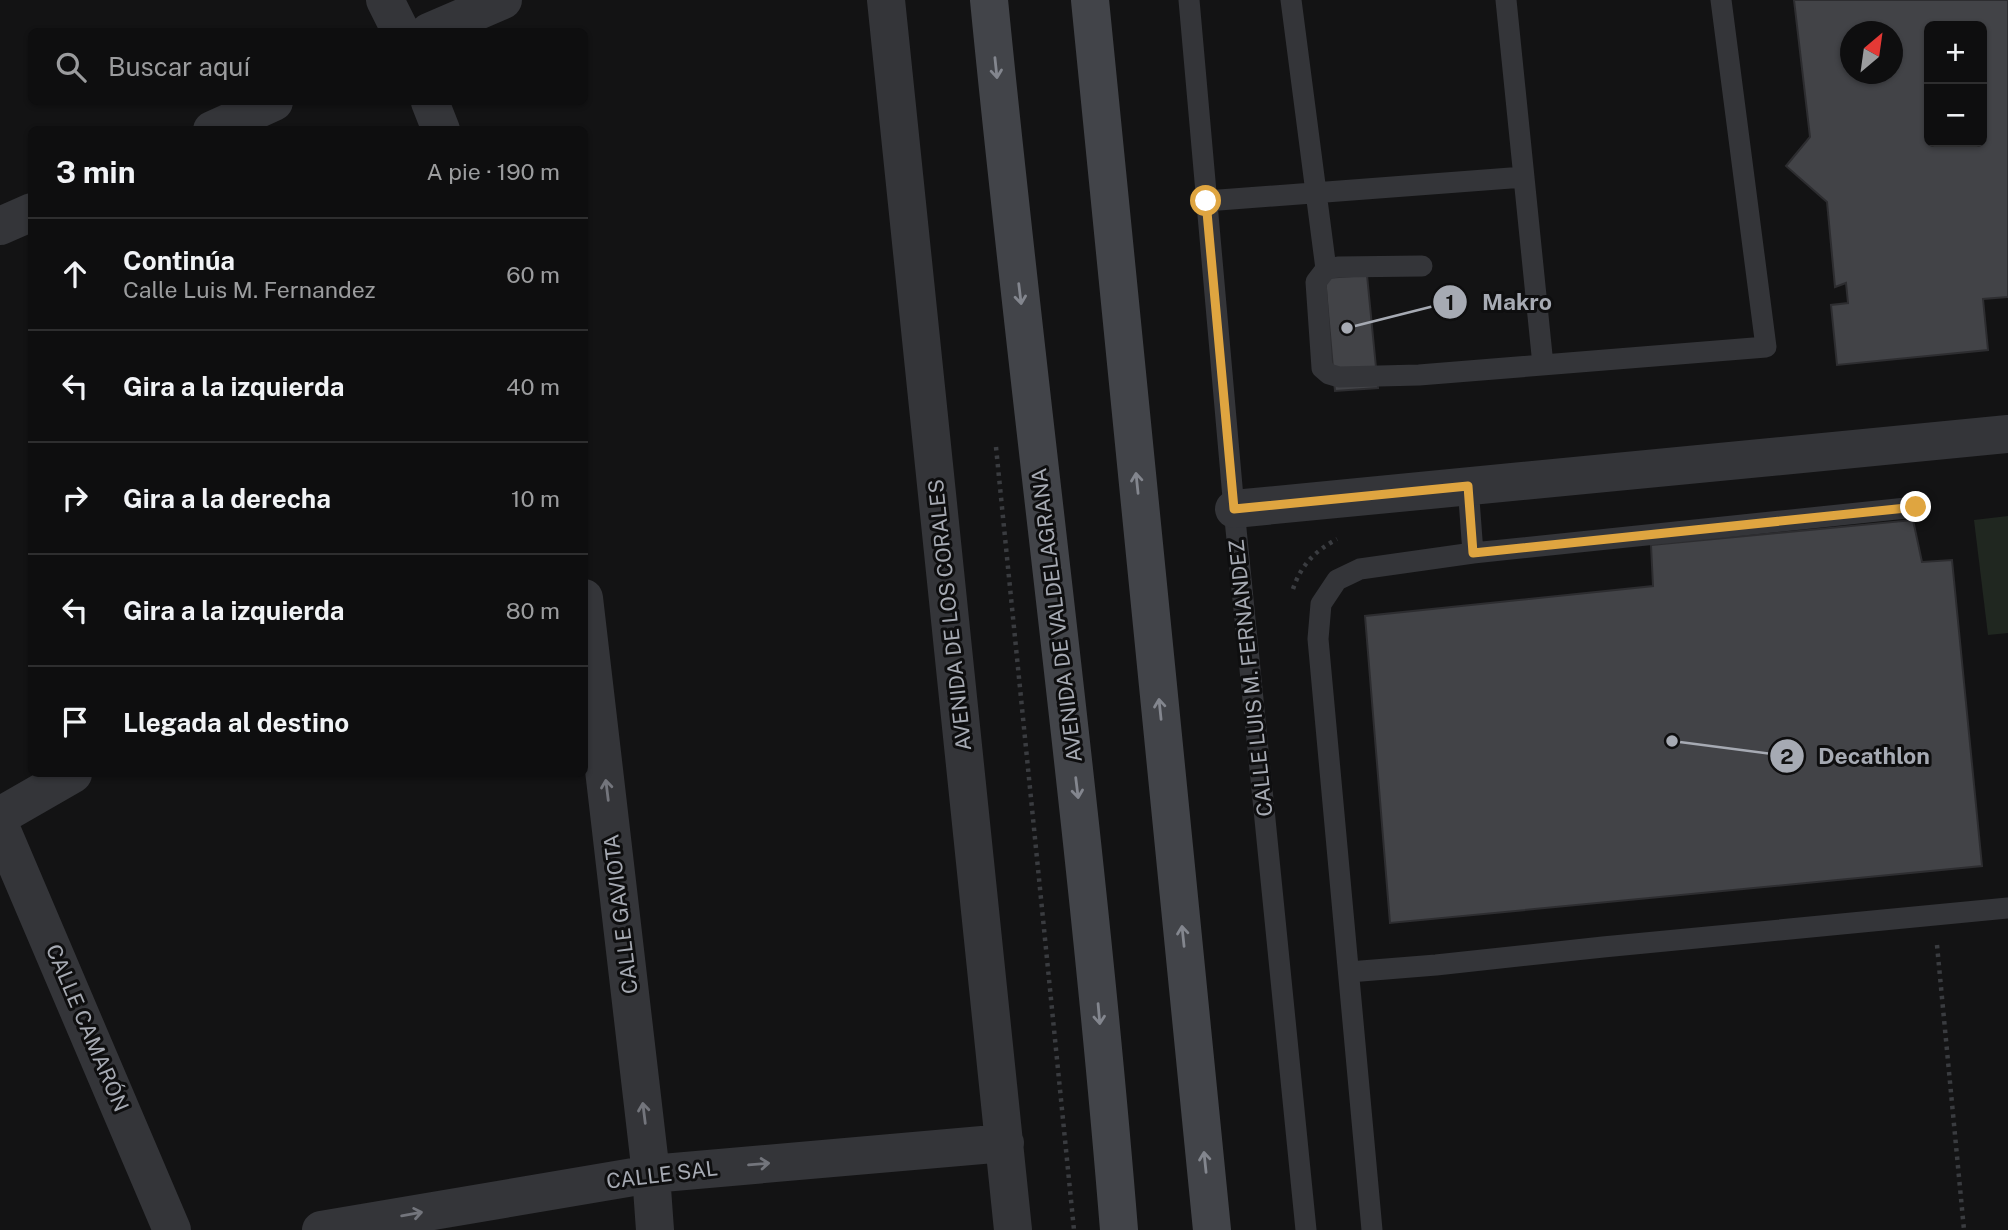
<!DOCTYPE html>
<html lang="es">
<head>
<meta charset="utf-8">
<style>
	:root { --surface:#0e0e0f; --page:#171718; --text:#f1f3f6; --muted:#9b9c9e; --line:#2e2e2f }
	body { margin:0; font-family:"Public Sans",sans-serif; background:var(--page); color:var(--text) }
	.controls { position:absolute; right:21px; top:21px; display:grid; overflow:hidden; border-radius:10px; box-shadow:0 2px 5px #0004 }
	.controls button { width:63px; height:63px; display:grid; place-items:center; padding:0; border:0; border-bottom:2px solid var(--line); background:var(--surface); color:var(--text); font:35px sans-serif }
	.compass { position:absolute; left:1840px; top:21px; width:63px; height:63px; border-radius:50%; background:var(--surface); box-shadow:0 2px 5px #0004; rotate:29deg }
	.stop { position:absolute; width:21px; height:21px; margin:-16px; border:5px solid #dfa540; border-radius:50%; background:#fff }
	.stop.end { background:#dfa540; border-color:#fff; box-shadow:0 2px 7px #0008 }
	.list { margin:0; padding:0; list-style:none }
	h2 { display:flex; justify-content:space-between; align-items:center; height:91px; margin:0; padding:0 28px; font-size:30px }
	h2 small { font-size:23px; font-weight:400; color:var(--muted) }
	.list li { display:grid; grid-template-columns:46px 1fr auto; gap:21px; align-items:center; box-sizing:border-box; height:112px; padding:0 28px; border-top:2px solid var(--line) }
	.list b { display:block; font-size:26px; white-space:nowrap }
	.list p { margin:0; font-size:23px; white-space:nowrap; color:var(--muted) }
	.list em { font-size:23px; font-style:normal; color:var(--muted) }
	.icon { flex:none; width:38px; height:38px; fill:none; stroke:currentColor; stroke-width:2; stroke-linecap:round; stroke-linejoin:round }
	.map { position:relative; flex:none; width:2008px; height:1230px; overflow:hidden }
	.search { position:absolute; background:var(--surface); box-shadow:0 2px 5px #0004; left:28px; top:28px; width:560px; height:77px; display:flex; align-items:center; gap:18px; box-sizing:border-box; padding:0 24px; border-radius:10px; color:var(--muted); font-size:26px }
	.panel { position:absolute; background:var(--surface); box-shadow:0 2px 5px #0004; left:28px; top:126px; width:560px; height:651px; border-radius:10px }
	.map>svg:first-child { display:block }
	.green { fill:#202720 }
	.building { fill:#424347; stroke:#2d2d30; stroke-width:2; fill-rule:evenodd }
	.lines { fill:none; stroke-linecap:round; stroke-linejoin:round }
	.path { stroke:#3a3c40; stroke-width:4.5; stroke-dasharray:3.5 5; stroke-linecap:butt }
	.lane { stroke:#343539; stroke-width:21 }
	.street { stroke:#343539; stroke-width:38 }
	.secondary { stroke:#424449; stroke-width:38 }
	.oneway { stroke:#83868e }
	.oneway2 { stroke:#73757c }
	.route { stroke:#dfa540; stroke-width:9 }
	.labels { text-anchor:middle; stroke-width:6; stroke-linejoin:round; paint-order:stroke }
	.street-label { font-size:21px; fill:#a6aab3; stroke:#0e0e0f }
	.leader { fill:none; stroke:#a6aab3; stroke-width:2.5 }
	.callout-dot { fill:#a6aab3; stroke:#0e0e0f; stroke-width:2.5 }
	.mark-label { font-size:21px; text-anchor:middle; font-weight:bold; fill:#111 }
	.callout-label { font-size:23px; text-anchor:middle; font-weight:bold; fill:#a6aab3; stroke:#0e0e0f; stroke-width:6; stroke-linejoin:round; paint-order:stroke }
</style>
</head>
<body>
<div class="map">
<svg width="2008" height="1230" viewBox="0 0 2008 1230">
	<rect width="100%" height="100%" fill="#131314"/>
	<path class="green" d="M2008 516V633L1988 635 1974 520Z"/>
	<path class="building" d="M1794 0H2008V297L1983 299 1988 350 1837 365 1831 305 1848 303 1846 283 1835 287 1827 202 1786 166 1810 137ZM1929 26H1982V142H1929ZM1850 32H1892V74H1850Z
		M1367 275 1378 388 1335 391 1325 278Z
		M1913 520 1922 562 1952 560 1982 866 1390 923 1365 616 1653 586 1651 545Z"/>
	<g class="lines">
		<path class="path" d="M996 447 1074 1230
			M1293 589C1301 565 1315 551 1337 539
			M1937 945 1964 1230"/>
		<path class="lane" d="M1189 0 1234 509 1306 1230
			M1291 0 1326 269 1338 267 1422 266
			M1506 0 1543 365
			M1206 201 1524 177
			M1326 269 1316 282 1322 368 1329 374 1339 377 1419 375 1766 347 1721 0
			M1468 486 1473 553
			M1349 972 1436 965 1603 947 2008 908
			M1372 1230 1318 639 1321 604 1337 580 1360 569 1473 553 1916 507"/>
		<path class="street" d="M385 0 401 32
			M886 0 1013 1230
			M429 32 503 0
			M430 102 441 130
			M212 130 274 102
			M0 226 32 212
			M1234 509 2008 434
			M584 598 651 1174 655 1230
			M0 816 73 774
			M0 826 172 1230
			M321 1230 651 1174 1005 1143"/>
		<path class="secondary" d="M989 0C1029 410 1086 819 1119 1230
			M1090 0 1212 1230"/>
	</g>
	<defs><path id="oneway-shaft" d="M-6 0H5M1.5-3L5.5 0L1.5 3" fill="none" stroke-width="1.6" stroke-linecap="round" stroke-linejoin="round" transform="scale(1.75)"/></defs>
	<g class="oneway">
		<use href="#oneway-shaft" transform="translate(996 68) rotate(84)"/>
		<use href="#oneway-shaft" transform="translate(1020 294) rotate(83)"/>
		<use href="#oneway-shaft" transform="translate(1137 483) rotate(-96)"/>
		<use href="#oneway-shaft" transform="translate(1160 709) rotate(-96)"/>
		<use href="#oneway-shaft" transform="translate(1077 788) rotate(83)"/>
		<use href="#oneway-shaft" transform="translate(1183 936) rotate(-96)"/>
		<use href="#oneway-shaft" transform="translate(1099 1014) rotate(85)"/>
		<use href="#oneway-shaft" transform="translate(1205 1162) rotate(-96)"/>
	</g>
	<g class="oneway2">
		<use href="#oneway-shaft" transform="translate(607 790) rotate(-97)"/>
		<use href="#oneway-shaft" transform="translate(644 1113) rotate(-97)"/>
		<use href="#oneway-shaft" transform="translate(759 1164) rotate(-5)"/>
		<use href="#oneway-shaft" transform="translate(412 1214) rotate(-10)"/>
	</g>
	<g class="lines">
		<path class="route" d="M1206 201 1234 509 1468 486 1473 553 1916 507"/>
	</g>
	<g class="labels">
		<g class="street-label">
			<text transform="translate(950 615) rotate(-96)" y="7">AVENIDA DE LOS CORALES</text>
			<text transform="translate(1057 615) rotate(-97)" y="7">AVENIDA DE VALDELAGRANA</text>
			<text transform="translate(1251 678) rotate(-96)" y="7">CALLE LUIS M. FERNANDEZ</text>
			<text transform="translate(621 914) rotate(-97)" y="7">CALLE GAVIOTA</text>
			<text transform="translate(87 1028) rotate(67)" y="7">CALLE CAMARÓN</text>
			<text transform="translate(662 1175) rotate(-7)" y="7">CALLE SAL</text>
		</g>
	</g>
	<path class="leader" d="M1347 328L1450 302M1672 741L1787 756"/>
	<g class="callout-dot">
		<circle cx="1347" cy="328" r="7"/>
		<circle cx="1672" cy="741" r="7"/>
		<circle cx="1450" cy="302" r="18"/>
		<circle cx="1787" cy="756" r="18"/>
	</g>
	<g class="mark-label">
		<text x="1450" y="310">1</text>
		<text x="1787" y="764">2</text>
	</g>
	<g class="callout-label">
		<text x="1517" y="310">Makro</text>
		<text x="1874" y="764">Decathlon</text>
	</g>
</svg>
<div class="controls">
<button>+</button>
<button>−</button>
</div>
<svg class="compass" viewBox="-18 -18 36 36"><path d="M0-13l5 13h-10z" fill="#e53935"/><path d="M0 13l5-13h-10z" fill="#9b9c9e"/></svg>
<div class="stop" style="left:1206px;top:201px"></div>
<div class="stop end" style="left:1916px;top:507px"></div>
<div class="search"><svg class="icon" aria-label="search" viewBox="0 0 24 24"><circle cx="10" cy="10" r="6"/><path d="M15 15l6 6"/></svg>Buscar aquí</div>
<section class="panel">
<h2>3 min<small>A pie · 190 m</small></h2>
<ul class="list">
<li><svg class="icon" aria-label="ahead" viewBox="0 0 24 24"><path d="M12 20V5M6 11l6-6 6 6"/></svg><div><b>Continúa</b><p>Calle Luis M. Fernandez</p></div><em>60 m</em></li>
<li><svg class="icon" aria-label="left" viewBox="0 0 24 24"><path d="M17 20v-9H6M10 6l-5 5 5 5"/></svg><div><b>Gira a la izquierda</b></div><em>40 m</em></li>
<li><svg class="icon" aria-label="right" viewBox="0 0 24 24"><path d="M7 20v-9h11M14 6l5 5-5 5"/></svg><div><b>Gira a la derecha</b></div><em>10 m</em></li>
<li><svg class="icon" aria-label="left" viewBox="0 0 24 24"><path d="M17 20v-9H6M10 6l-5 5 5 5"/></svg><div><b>Gira a la izquierda</b></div><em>80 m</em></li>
<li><svg class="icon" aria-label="arrive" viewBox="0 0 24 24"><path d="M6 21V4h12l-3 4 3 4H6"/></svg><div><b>Llegada al destino</b></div></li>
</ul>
</section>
</div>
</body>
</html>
